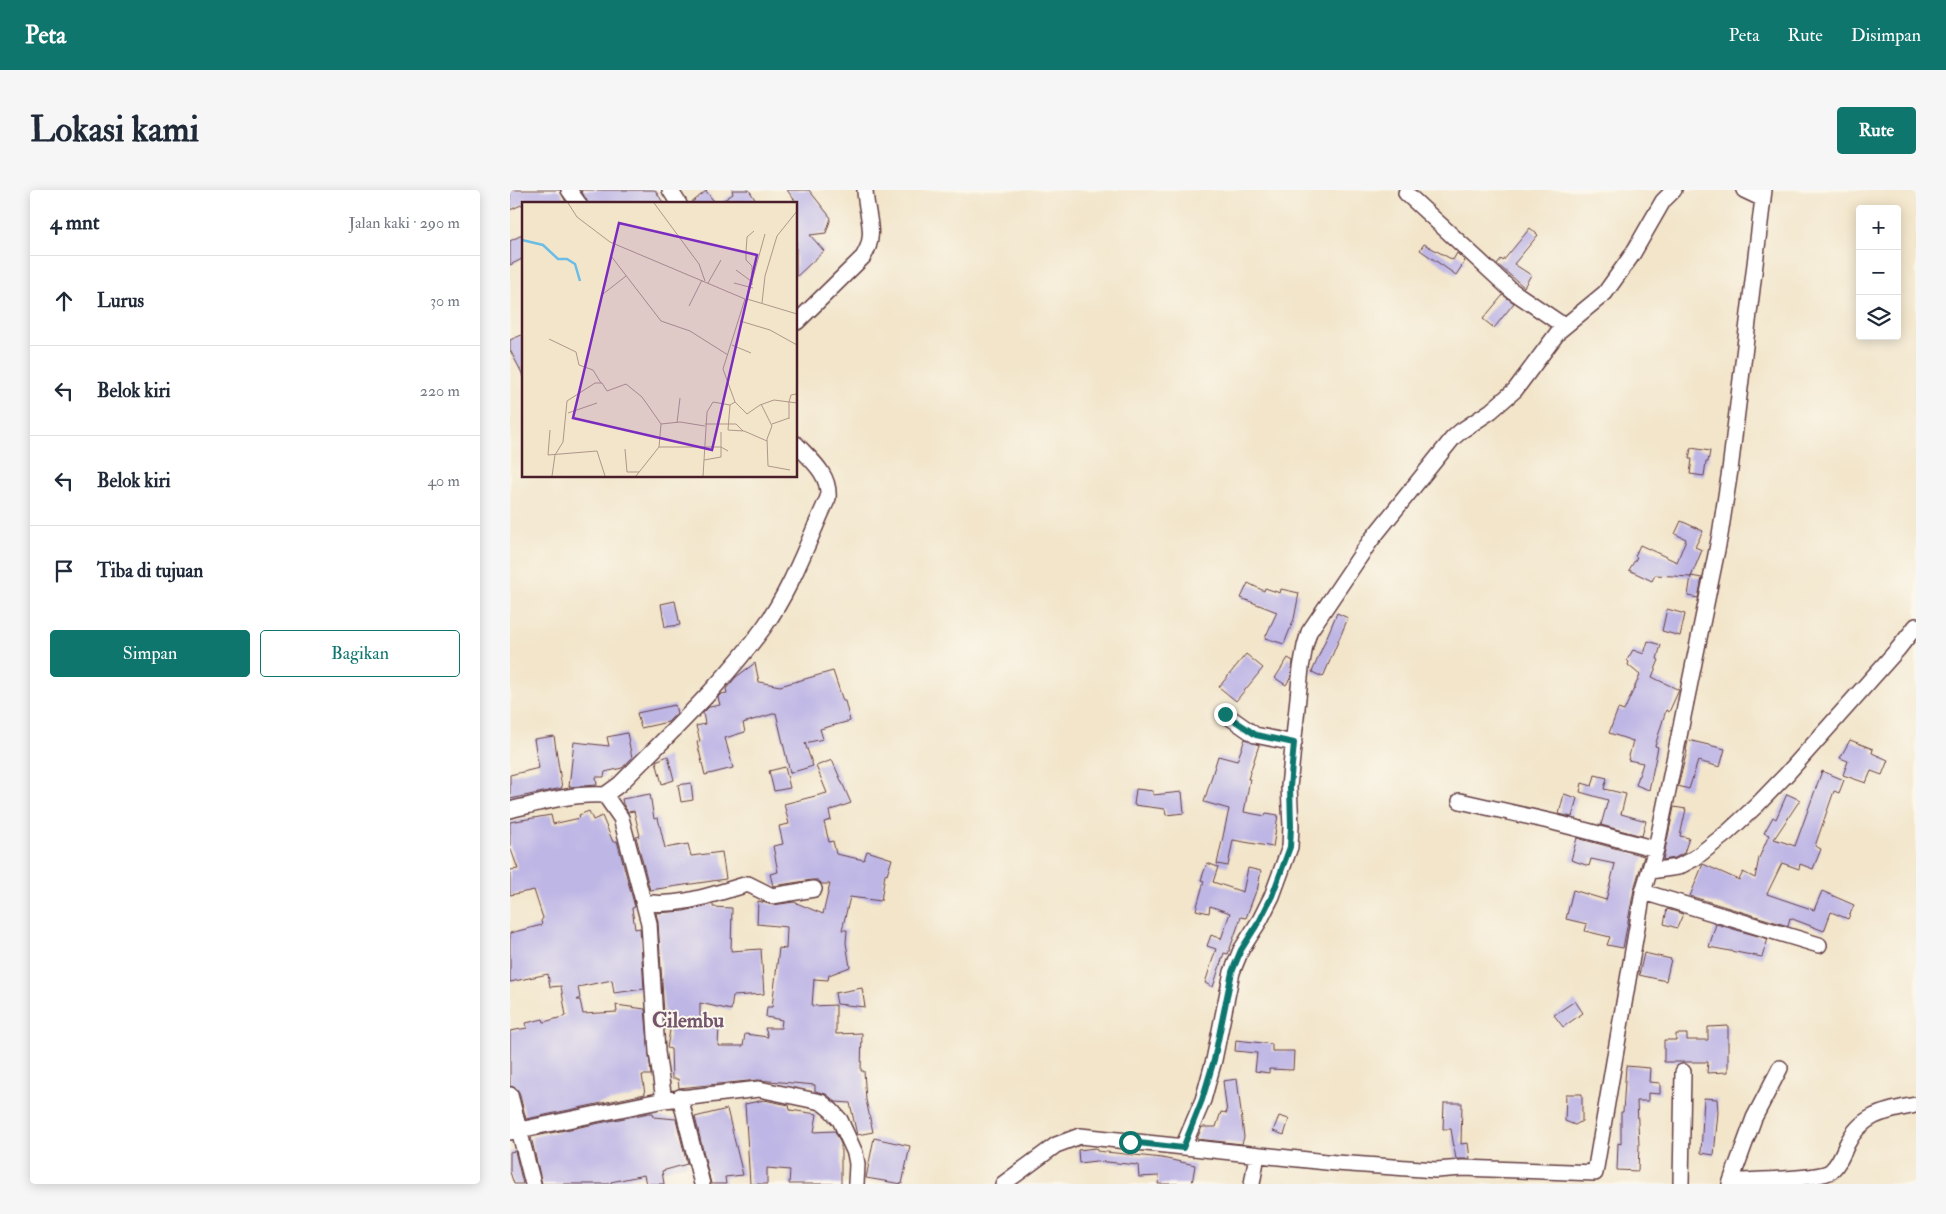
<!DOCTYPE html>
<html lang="id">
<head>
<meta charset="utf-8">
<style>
	:root { --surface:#fff; --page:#f6f6f7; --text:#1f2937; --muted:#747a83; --line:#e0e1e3; --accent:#0f766e }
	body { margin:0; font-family:"IM FELL Double Pica",serif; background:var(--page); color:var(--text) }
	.controls { position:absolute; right:15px; top:15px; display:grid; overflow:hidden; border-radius:5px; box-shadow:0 2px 12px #0003 }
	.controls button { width:45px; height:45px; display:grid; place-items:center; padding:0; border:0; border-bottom:1px solid var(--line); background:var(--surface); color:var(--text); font:25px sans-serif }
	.stop { position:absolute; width:15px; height:15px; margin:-11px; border:4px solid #0f766e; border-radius:50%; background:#fff }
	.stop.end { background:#0f766e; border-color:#fff; box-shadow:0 1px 5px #0008 }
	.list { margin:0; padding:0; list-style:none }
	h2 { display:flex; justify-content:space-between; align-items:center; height:65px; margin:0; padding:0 20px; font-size:21px }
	h2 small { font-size:16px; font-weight:400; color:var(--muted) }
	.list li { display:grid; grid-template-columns:32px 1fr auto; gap:15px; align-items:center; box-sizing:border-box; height:90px; padding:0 20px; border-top:1px solid var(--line) }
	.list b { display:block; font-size:19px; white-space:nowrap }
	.list em { font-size:16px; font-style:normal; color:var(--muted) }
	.actions { display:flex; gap:10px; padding:15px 20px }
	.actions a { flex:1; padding:11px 0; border:1px solid var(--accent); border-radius:5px; text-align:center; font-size:18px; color:var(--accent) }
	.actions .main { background:var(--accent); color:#fff }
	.icon { flex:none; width:28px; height:28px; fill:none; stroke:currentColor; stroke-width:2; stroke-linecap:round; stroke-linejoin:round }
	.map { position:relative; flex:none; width:1406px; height:994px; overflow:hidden; border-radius:5px }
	header { display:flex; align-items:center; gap:30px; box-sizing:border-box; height:70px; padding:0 25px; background:var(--accent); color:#fff }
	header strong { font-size:24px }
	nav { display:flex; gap:28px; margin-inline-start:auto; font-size:18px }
	.intro { display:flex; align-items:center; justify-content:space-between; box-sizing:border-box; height:120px; padding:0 30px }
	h1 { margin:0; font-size:35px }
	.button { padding:12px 22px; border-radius:5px; background:var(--accent); color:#fff; font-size:18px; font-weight:700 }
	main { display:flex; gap:30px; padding:0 30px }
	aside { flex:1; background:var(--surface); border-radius:5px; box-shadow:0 2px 12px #0003 }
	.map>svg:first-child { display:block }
	.building { fill:#beb6e5 }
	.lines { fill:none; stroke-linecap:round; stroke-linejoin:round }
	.minor-casing { stroke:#633d43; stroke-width:18 }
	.minor { stroke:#fff; stroke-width:15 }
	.route { stroke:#0f766e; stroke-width:6 }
	.labels { text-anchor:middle; stroke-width:4; stroke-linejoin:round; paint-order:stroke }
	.quarter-label { font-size:21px; font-weight:bold; fill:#73546c; stroke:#fbf7ec }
	.inset-river { fill:none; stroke:#6bbce6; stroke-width:2.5 }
	.inset-road { fill:none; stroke:#af968a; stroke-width:1 }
	.view { fill:#7b2cbf; fill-opacity:0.15; stroke:#7b2cbf; stroke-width:2.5 }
	.inset-edge { fill:none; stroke:#4a1f2b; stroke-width:2.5 }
</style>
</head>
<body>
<header>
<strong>Peta</strong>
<nav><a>Peta</a><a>Rute</a><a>Disimpan</a></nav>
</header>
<div class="intro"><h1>Lokasi kami</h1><a class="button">Rute</a></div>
<main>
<aside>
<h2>4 mnt<small>Jalan kaki · 290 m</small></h2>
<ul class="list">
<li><svg class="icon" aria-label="ahead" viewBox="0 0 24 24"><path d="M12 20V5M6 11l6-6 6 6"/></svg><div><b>Lurus</b></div><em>30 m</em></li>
<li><svg class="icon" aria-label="left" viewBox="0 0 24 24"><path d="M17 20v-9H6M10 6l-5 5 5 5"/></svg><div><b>Belok kiri</b></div><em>220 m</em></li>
<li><svg class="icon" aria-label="left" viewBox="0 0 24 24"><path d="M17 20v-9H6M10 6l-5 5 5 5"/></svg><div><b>Belok kiri</b></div><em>40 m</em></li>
<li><svg class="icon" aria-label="arrive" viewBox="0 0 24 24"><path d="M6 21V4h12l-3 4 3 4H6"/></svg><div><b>Tiba di tujuan</b></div></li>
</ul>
<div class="actions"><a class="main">Simpan</a><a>Bagikan</a></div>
</aside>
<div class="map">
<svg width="1406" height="994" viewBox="0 0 1406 994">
	<rect width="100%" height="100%" fill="#fbf7ec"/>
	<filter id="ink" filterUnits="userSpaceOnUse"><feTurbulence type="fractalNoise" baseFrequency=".02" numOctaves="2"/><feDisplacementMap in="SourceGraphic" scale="10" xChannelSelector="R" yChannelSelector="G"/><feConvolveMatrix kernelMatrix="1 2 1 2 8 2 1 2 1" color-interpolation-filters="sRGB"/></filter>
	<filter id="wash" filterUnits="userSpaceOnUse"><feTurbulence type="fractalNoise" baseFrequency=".0096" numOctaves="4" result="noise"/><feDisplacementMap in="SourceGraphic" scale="20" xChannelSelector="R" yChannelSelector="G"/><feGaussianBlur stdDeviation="1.12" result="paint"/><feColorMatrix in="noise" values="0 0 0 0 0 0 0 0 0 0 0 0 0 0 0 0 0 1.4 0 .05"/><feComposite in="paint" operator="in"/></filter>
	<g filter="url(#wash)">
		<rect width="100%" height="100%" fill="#f2e5ca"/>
		<g id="blocks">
			<path class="building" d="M0 0H50L57 14H22L20 11 0 20Z
				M71 0H145L154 14H78Z
				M222 0H239L248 14H208L223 4Z
				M277 0H299L321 28 316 43 300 45 314 61 286 87V12Z
				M196 1 206 14H180Z
				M1020 38 1028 45 1004 74 1021 85 1014 97 987 74 991 69 993 71Z
				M14 44V68L0 75V51Z
				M914 54 943 70 947 63 955 71 946 85 910 60Z
				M993 105 1004 113 984 138 973 129Z
				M14 144V187L0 160V150Z
				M1181 258 1200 261 1198 272H1196L1194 286 1180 284 1182 269H1179Z
				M1171 331 1193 341 1185 357 1192 360 1181 387 1145 385 1142 391 1119 380 1127 367 1125 366 1130 355 1167 372 1176 349 1165 344Z
				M1181 386 1192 388 1188 408 1178 406Z
				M738 393 754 401 755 398 770 403 771 399 789 403 784 429 774 454 755 448 767 422 731 408Z
				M165 411 170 435 155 437 151 414Z
				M1157 419 1175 424 1170 446 1152 441Z
				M827 423 838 428 813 487 802 482Z
				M1138 451 1151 455 1147 469 1149 470 1142 487 1169 500 1159 522 1156 520 1145 556 1148 557 1139 600 1126 595 1133 573 1118 570 1123 551 1099 543 1108 519 1114 521 1130 485 1118 475 1119 472 1117 470 1123 460 1134 464Z
				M736 464 753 478 726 511 709 497Z
				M778 468 783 471 781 487 776 495 765 488Z
				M245 473 249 492 270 496 323 481 333 511H335L340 531 310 539 313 549 295 553 303 576 280 583 266 523 233 533 235 542 215 548 223 578 195 585 187 552 190 551 186 536 195 534 193 523 199 517 210 515 208 507 211 504 217 503 216 499 226 487Z
				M165 515 167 523 158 532 131 538 127 523Z
				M117 543 122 568 112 578 95 582 94 587H86L87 595 59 597 64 552 99 556 97 547Z
				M44 546 52 598 0 609V585L29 578 24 549Z
				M735 549 749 555 738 589H740L734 622 755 626 756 623 768 625 763 657 723 650 718 676 707 674 719 619 694 612 708 566 727 571Z
				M1178 550 1215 559 1210 577 1188 571 1179 599 1168 596 1177 561H1176Z
				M1340 550 1363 559 1362 563 1378 570 1372 585 1361 581 1356 593 1333 585 1338 571 1330 568Z
				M158 566 164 590 152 594 146 571Z
				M322 570 341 613 319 621 321 630 314 632 319 652 323 651 326 664 354 670 357 661 382 669 377 685 375 684 371 711 340 707 332 740H337L336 753 340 777 319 785 318 790 304 789 302 816 326 815V844L352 843 351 881H354L356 910 363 942 347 945 340 913 326 912 316 904 305 901V895L248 890 169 898 168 889H162L161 859 157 858 160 840 155 839 148 732 146 723 174 721 203 714V717L222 718 221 761 251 759 254 804 223 806 221 820 190 813V835L209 836 208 856H233L235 844 258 847 255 838H271L272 830 256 827 257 817H262L269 758 276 759 277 737 247 734 248 711 263 715 284 712 313 724 320 694H312L308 690H302L263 696 260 684 268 682 263 656 273 654 269 636 279 634 274 614 317 603 306 576Z
				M275 577 280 598 264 601 259 581Z
				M1312 581 1334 590 1329 603 1324 601 1305 656 1311 659 1303 679 1290 674 1289 679 1272 673 1257 704 1304 720 1312 701 1344 715 1338 729 1321 722 1314 741 1280 728 1278 736 1180 706 1193 674 1229 690 1233 682 1245 688 1249 668 1259 645 1254 643 1263 627 1266 629 1277 604 1290 610 1264 649 1285 656Z
				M1085 585 1097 588 1094 599 1116 604 1111 624 1136 631 1132 646 1091 635 1098 610 1070 602 1072 593 1082 596Z
				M181 593 183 610 171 612 168 595Z
				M626 599 643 601V605L672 602 674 623 656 625 655 619 624 615Z
				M140 604 144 629 148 628 155 658 178 654 181 666 212 662 216 689 140 700 126 647 130 646 124 621 118 622 113 614 112 609Z
				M1054 604 1067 608 1062 627 1049 624Z
				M1164 617 1176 619 1170 646 1179 648 1174 663 1165 668 1153 670Z
				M79 621 83 630 92 626 103 652 107 651 125 717 122 718 125 739 130 738 134 799 104 803 102 790 68 797 70 808 67 810H70L73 824 107 822 106 815 135 819 141 885H132L135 904 16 929 9 902 6 898 0 896V841L17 838 16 833 33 829 34 832 56 826 51 796 40 797 38 784 0 792V743L32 735 31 731 33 728 24 700 0 705V680L8 679 0 657V632L41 625 43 634 70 628 69 625Z
				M1067 648 1134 666 1124 699 1113 758 1097 755 1100 747 1075 741 1077 734 1056 729 1063 700 1096 710 1105 674 1081 669 1079 676 1061 670Z
				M697 673 708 677 703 692 733 702 738 678 751 681 747 701H746L736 728 731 727 718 764 714 763 703 797 695 793 706 759 697 756 701 745 711 749 720 723 700 716 699 723 686 720 694 691 691 690Z
				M1157 719 1173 724 1167 738 1154 734Z
				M1206 734 1258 749 1252 767 1199 757Z
				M1134 763 1161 769 1156 791 1129 785Z
				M352 798 355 817 327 814 325 803Z
				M1065 811 1073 823 1053 837 1044 825Z
				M1218 836V882L1197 883 1198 872H1154V850H1166V844H1177V850H1198V837Z
				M726 850 762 854V861H784L783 880 759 879V883L745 881 747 863 725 861Z
				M1116 876 1140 878 1139 892 1150 893V904L1138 903V911H1127L1129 955 1128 981 1107 980 1108 953 1111 954V922H1113Z
				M727 889 734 947 732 954 687 949 692 937H706L711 922 717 923 713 891Z
				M1056 904H1072V931L1065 935 1055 931Z
				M1194 908 1207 909 1208 922 1204 965 1191 963Z
				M254 910 279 915 280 920 307 924 304 942 325 941 331 954V994H279L280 980 257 978V994H240L235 914Z
				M934 913H952L951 954 958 953 960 969H946L941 939H933Z
				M217 919 233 985 215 987 216 994H201L185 927Z
				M139 923H143L144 927 166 929 177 974 152 981 154 994H136L134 985 101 992V994H32L21 947Z
				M769 926 779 929 774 945 763 941Z
				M364 948 400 956 392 994 356 988Z
				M586 958 587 961 652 968 685 975 682 994H648L649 986 629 987 628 975 586 971 569 973 568 960Z
				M5 961 13 994H4L0 982V962Z"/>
		</g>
	</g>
	<g filter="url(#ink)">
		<use href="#blocks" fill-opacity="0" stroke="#633d43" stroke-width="1"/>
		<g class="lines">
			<g class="minor-casing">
				<path id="minor" d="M59 0 69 14
					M160 0 169 14
					M1234 0 1253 9
					M896 3 1001 100 1054 136
					M287 132 353 67C368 44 356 26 355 0
					M715 524 745 545 784 553
					M95 605 110 594C160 543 212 495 254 437 282 398 298 351 318 308 320 284 301 270 286 254
					M950 611 1043 632 1146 659
					M0 620C32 612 62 603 95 605L111 628 139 733 147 862 154 910
					M1140 681 1168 677 1185 668 1218 642 1247 615 1276 585 1388 459 1406 436
					M1133 702 1309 755
					M133 712C169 718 203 704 238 694L262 706 304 699
					M0 905 23 994
					M170 907 192 994
					M0 942 154 910 249 899 311 912 321 920 330 930 345 963 347 974 346 994
					M673 957 693 910 704 870 722 782 731 760 750 730 762 706 780 657 781 636 779 597 791 478 795 456 799 442 861 350 943 248 951 241 981 221 1005 200 1049 141 1095 103 1122 65 1153 11 1164 0
					M493 994 546 955 570 946 826 973 926 980 953 978 1085 983 1133 702 1146 659 1210 345 1220 280 1254 0
					M742 994 747 965
					M1171 994 1173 882
					M1220 994 1244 928 1270 878
					M1224 994 1231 991C1248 990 1311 989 1321 981 1329 974 1333 963 1337 954 1352 924 1375 921 1406 915"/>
			</g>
			<use href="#minor" class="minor"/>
		</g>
	</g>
	<g class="lines" filter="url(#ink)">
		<path class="route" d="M620 952 673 958 692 910 704 870 722 782 731 760 750 730 762 706 780 657 781 636 780 597 784 553 746 545 715 524"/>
	</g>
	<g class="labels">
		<g class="quarter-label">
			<text x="178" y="837">Cilembu</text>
		</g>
	</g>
	<g transform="translate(12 12)">
		<rect width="275" height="275" fill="#f2e5ca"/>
		<path class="inset-river" d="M0 38 21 43 36 57H45L53 62 58 79"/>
		<path class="inset-road" d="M46 1 55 15 88 40 223 97 201 167 213 200 208 203 191 200 185 210 181 274M132 1 177 62 183 79M93 42 89 54 139 119 168 129 206 153M214 68 229 79M186 81 199 58M212 81 231 86M230 83V64L224 58V50L225 35 232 29M81 92 104 74M225 97 243 32M225 97 275 112M240 101 243 74 255 34 275 9M167 104 180 78M218 119 248 128 275 143M27 137 54 150 57 163 71 168 79 181M210 143 229 151M213 200 225 212 238 203 252 198 275 201M239 202 250 224 245 237 246 264 268 268M208 203 206 228 222 229 245 239M46 211 75 201M267 217V200L269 193 274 192M155 221 158 196M183 222H214L221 229M250 222 267 216M28 228 26 253 75 249 83 274M137 245H199L206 249M103 247 105 270H117M182 258 199 255V230M30 274 33 253 41 240 45 199 73 181H80L85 189 104 182 120 195 139 222M114 274 137 245 139 222 158 220 183 224"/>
		<path class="view" d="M97 21 235 53 190 248 51 216Z"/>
		<rect width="275" height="275" class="inset-edge"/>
	</g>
</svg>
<div class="controls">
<button>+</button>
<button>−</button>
<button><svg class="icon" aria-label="layers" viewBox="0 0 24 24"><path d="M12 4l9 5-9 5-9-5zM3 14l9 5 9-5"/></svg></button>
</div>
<div class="stop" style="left:620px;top:952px"></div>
<div class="stop end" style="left:715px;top:524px"></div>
</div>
</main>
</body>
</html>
